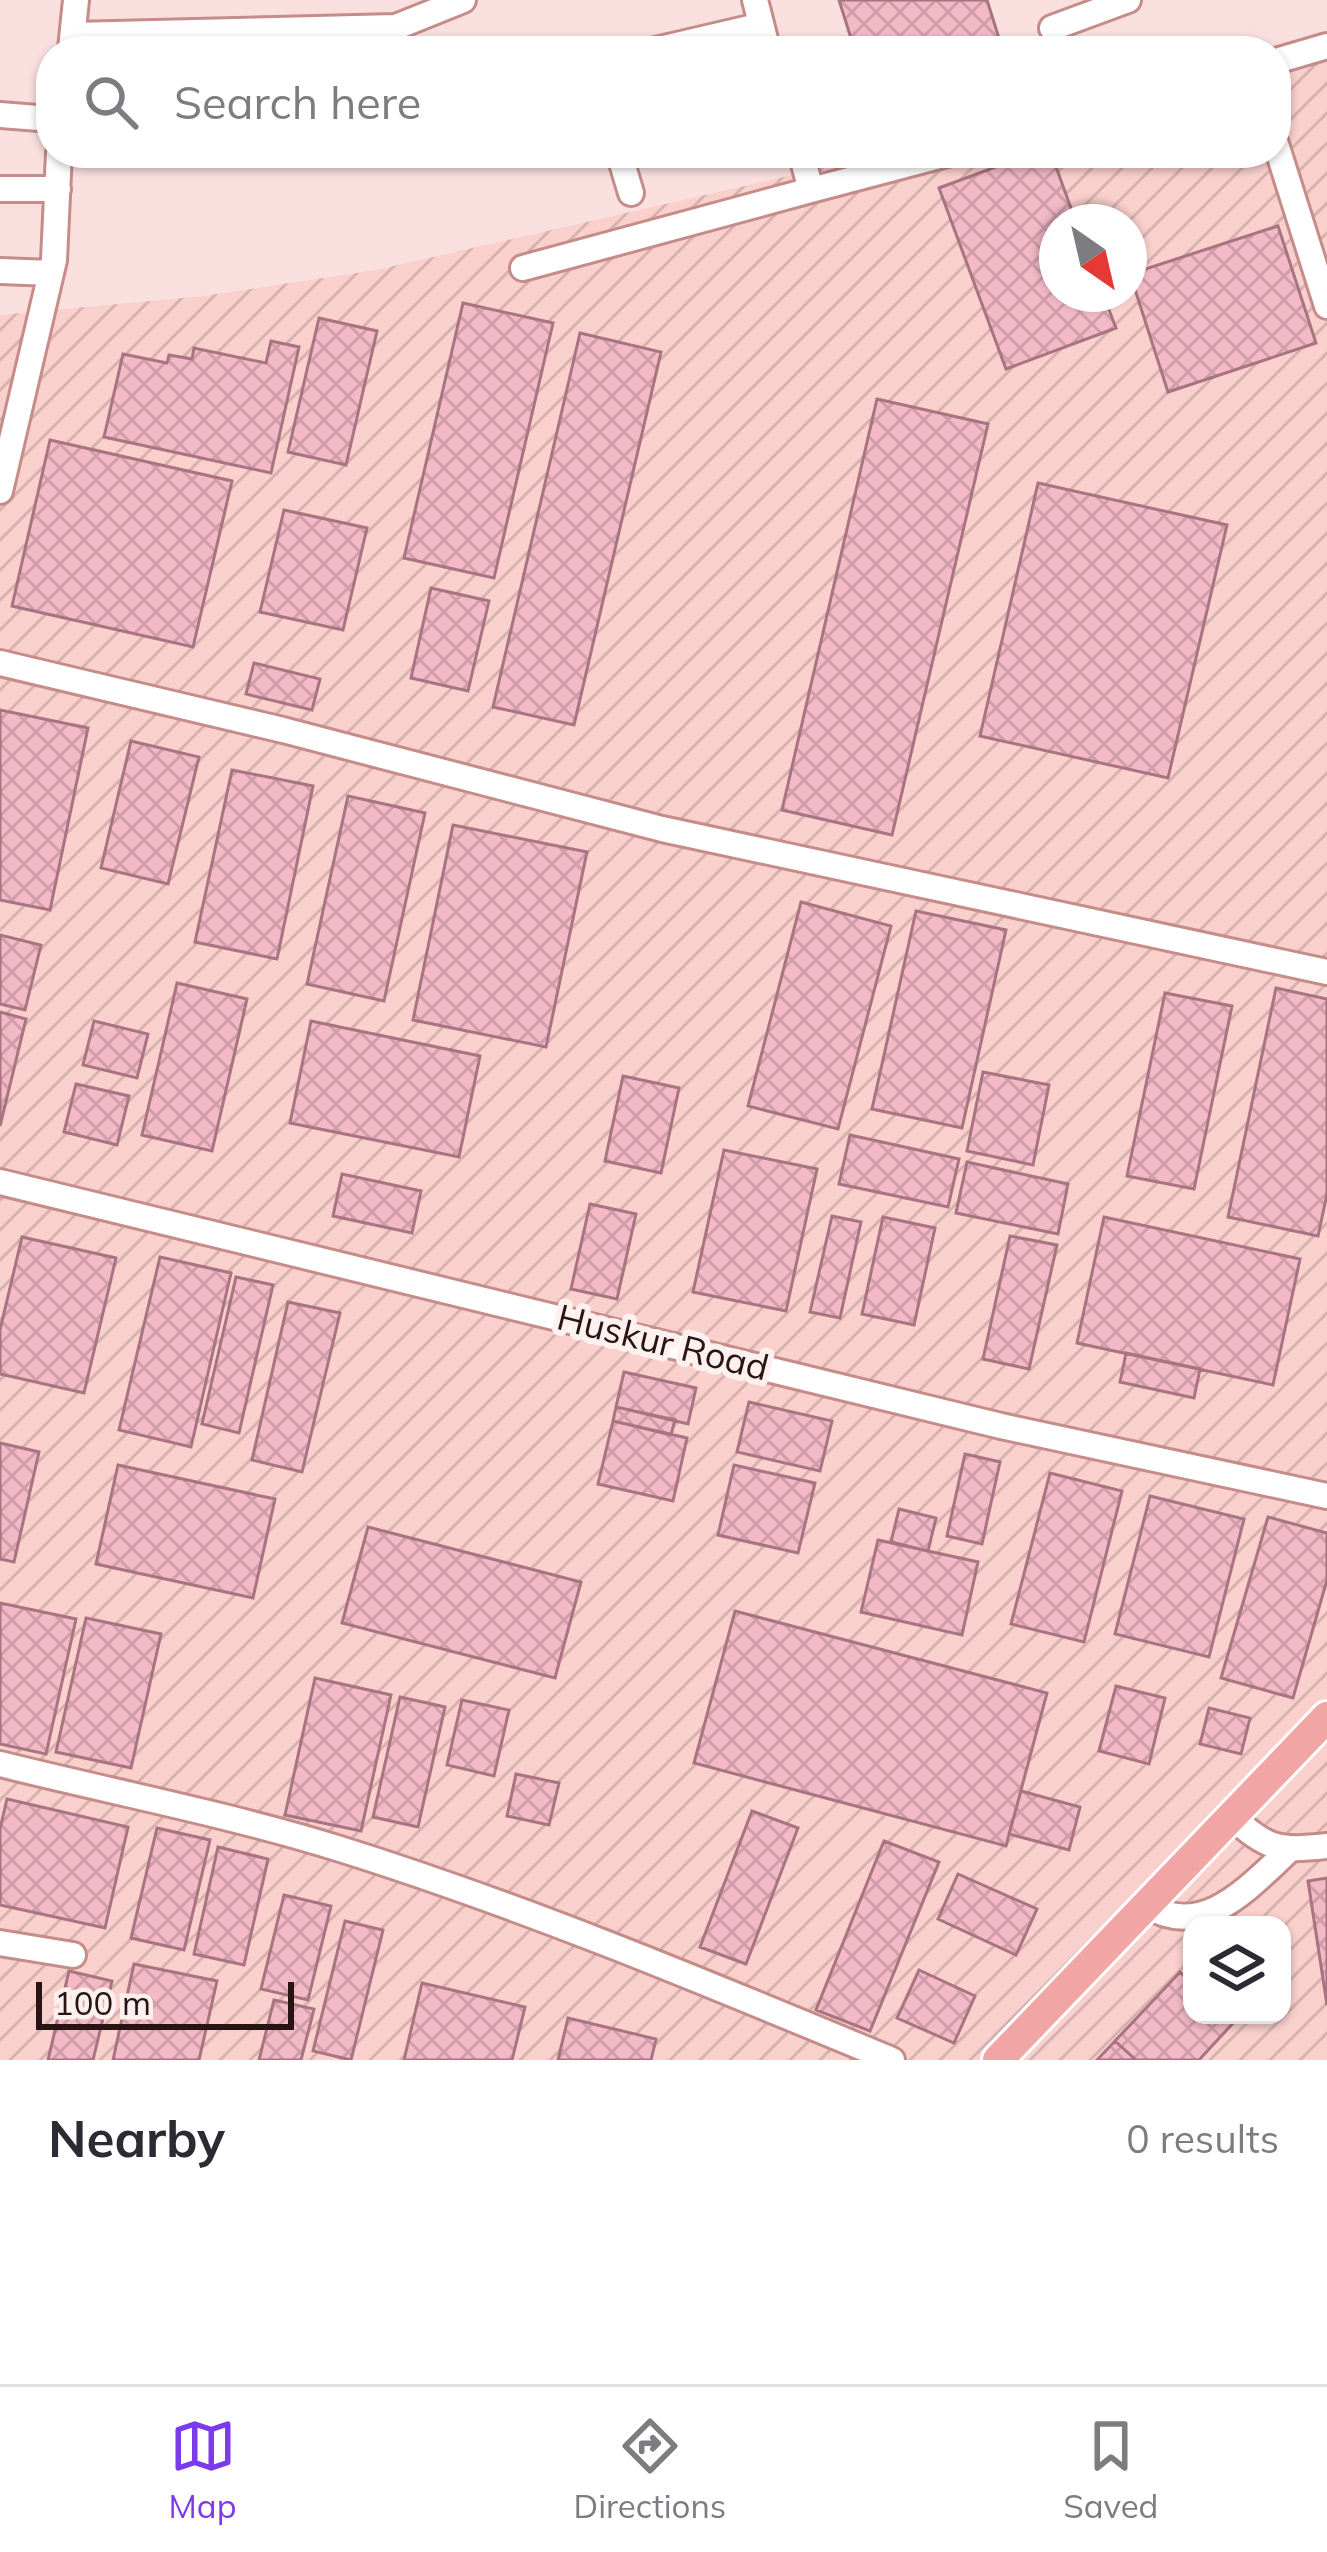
<!DOCTYPE html>
<html lang="en">
<head>
<meta charset="utf-8">
<style>
	:root { --surface:#fff; --page:#f7f7f7; --text:#2b2b33; --muted:#7c7c81; --line:#e1e1e2; --accent:#7c3aed }
	body { margin:0; font-family:Mulish,sans-serif; background:var(--page); color:var(--text) }
	.controls { position:absolute; right:36px; bottom:36px; display:grid; overflow:hidden; border-radius:24px; box-shadow:0 3px 9px #0004 }
	.controls button { width:108px; height:108px; display:grid; place-items:center; padding:0; border:0; border-bottom:3px solid var(--line); background:var(--surface); color:var(--text); font:60px sans-serif }
	.compass { position:absolute; left:1039px; top:204px; width:108px; height:108px; border-radius:50%; background:var(--surface); box-shadow:0 3px 9px #0004; rotate:146deg }
	.scale { position:absolute; left:36px; bottom:30px; width:258px; box-sizing:border-box; padding-left:12px; border:6px solid #291413; border-top:0; font-size:33px; line-height:42px; white-space:nowrap; color:#291413; -webkit-text-stroke:9px #fdf1f0; paint-order:stroke }
	.list { margin:0; padding:0; list-style:none }
	h2 { display:flex; justify-content:space-between; align-items:center; height:156px; margin:0; padding:0 48px; font-size:51px }
	h2 small { font-size:39px; font-weight:400; color:var(--muted) }
	.icon { flex:none; width:66px; height:66px; fill:none; stroke:currentColor; stroke-width:2; stroke-linecap:round; stroke-linejoin:round }
	.map { position:relative; flex:none; width:1327px; height:2060px; overflow:hidden }
	.search { position:absolute; background:var(--surface); box-shadow:0 3px 9px #0004; left:36px; right:36px; top:36px; height:132px; display:flex; align-items:center; gap:30px; box-sizing:border-box; padding:0 42px; border-radius:48px; color:var(--muted); font-size:45px }
	.sheet { height:324px; background:var(--surface) }
	nav { display:flex; justify-content:space-around; align-items:center; box-sizing:border-box; height:168px; border-top:3px solid var(--line); background:var(--surface); font-size:33px; color:var(--muted) }
	nav a { display:grid; justify-items:center; gap:6px }
	nav .on { color:var(--accent) }
	.map>svg:first-child { display:block }
	.industrial { fill:url(#industrial-furrows); fill-rule:evenodd }
	.building { fill:url(#building-cross-hatch); stroke:#a97381; stroke-width:3 }
	.lines { fill:none; stroke-linecap:round; stroke-linejoin:round }
	.minor-casing { stroke:#c58c89; stroke-width:30 }
	.major-casing { stroke:#fff; stroke-width:36 }
	.minor { stroke:#fff; stroke-width:24 }
	.major { stroke:#f1a5a4; stroke-width:30 }
	.labels { text-anchor:middle; stroke-width:12; stroke-linejoin:round; paint-order:stroke }
	.street-label { font-size:36px; fill:#291413; stroke:#fdf1f0 }
</style>
</head>
<body>
<div class="map">
<svg width="1327" height="2060" viewBox="0 0 1327 2060">
	<defs>
		<pattern id="industrial-furrows" width="10" height="10" patternUnits="userSpaceOnUse" patternTransform="scale(3)"><rect width="10" height="10" fill="#fad0cd"/><path d="M-1 1l2-2M0 10L10 0M9 11l2-2" fill="none" stroke="#d6b2af"/></pattern>
		<pattern id="building-cross-hatch" width="8" height="8" patternUnits="userSpaceOnUse" patternTransform="scale(3)"><rect width="8" height="8" fill="#f3b9c7"/><path d="M0 0l8 8M0 8l8-8" fill="none" stroke="#d09eaa"/></pattern>
	</defs>
	<rect width="100%" height="100%" fill="#f9e0de"/>
	<path class="industrial" d="M1327 32V2060H0V315L204 296 376 270 889 153H1276V51H1257ZM1057 222H1129V294H1057ZM1192 1925H1282V2015H1192Z"/>
	<path class="building" d="M839 0H987L1003 51H855Z
		M1033 153H1051L1076 222H1057V294H1103L1116 328 1006 369 939 188Z
		M1278 226 1316 343 1168 392 1130 274Z
		M463 303 553 323 494 578 404 558Z
		M319 318 377 331 346 465 288 452Z
		M580 333 661 352 574 725 493 707Z
		M271 341 299 347 271 473 104 437 123 354 167 363 169 355 192 359 194 348 266 363Z
		M877 399 988 424 892 835 782 810Z
		M50 440 232 481 193 647 12 606Z
		M1038 483 1227 525 1168 778 980 736Z
		M284 510 367 528 343 630 260 612Z
		M431 588 489 601 468 691 411 678Z
		M254 663 320 679 312 710 246 694Z
		M0 710 88 728 50 910 0 900Z
		M131 741 199 757 168 884 101 868Z
		M232 770 313 786 277 959 195 942Z
		M348 796 425 813 384 1001 307 984Z
		M453 825 587 852 546 1047 413 1020Z
		M801 902 891 926 838 1129 748 1106Z
		M916 911 1006 930 962 1128 872 1109Z
		M0 935 41 945 25 1010 0 1004Z
		M177 983 247 999 212 1151 142 1135Z
		M1276 988 1327 999V1194L1318 1236 1228 1217Z
		M1165 993 1232 1006 1194 1189 1127 1176Z
		M0 1012 26 1019 0 1126Z
		M94 1021 148 1034 137 1078 83 1065Z
		M311 1021 480 1056 459 1157 290 1123Z
		M983 1072 1049 1085 1033 1165 967 1151Z
		M623 1076 679 1088 661 1173 605 1161Z
		M76 1084 129 1096 117 1145 64 1132Z
		M850 1135 959 1159 948 1207 839 1184Z
		M724 1150 817 1169 786 1311 693 1292Z
		M967 1162 1068 1184 1058 1234 956 1213Z
		M342 1174 421 1191 412 1233 333 1216Z
		M590 1204 636 1214 617 1299 571 1289Z
		M832 1216 861 1222 840 1318 810 1312Z
		M883 1217 935 1228 914 1325 862 1314Z
		M1104 1217 1300 1259 1273 1385 1077 1343Z
		M1010 1236 1057 1245 1029 1369 983 1359Z
		M22 1237 116 1258 84 1393 0 1374V1330Z
		M160 1257 231 1273 191 1447 119 1430Z
		M236 1277 273 1285 239 1433 202 1424Z
		M288 1302 340 1313 302 1472 252 1460Z
		M1126 1353 1200 1369 1194 1398 1120 1382Z
		M624 1372 696 1388 688 1424 616 1407Z
		M749 1402 832 1421 820 1471 737 1452Z
		M616 1407 675 1420 671 1435 613 1421Z
		M613 1421 687 1438 673 1501 598 1484Z
		M0 1443 39 1452 14 1562 0 1559Z
		M965 1454 1000 1462 982 1544 947 1536Z
		M118 1465 275 1499 253 1598 96 1564Z
		M734 1465 815 1483 798 1553 718 1535Z
		M1050 1473 1122 1491 1084 1642 1011 1624Z
		M1150 1496 1244 1519 1209 1657 1115 1634Z
		M899 1509 936 1518 928 1551 891 1542Z
		M1268 1517 1327 1533V1580L1293 1698 1221 1678Z
		M368 1527 581 1582 555 1678 342 1623Z
		M878 1540 978 1562 962 1635 861 1612Z
		M0 1603 76 1619 46 1754 0 1744Z
		M735 1611 1047 1693 1006 1846 694 1763Z
		M86 1618 161 1634 131 1768 56 1752Z
		M315 1678 391 1695 361 1831 285 1815Z
		M1116 1686 1165 1698 1149 1764 1099 1751Z
		M400 1697 445 1707 418 1827 373 1817Z
		M462 1700 509 1710 494 1776 447 1765Z
		M1209 1708 1250 1718 1241 1754 1200 1744Z
		M516 1774 559 1783 549 1825 507 1816Z
		M1021 1791 1080 1807 1069 1850 1009 1834Z
		M7 1799 128 1827 105 1928 0 1905V1829Z
		M752 1811 798 1828 746 1964 700 1947Z
		M157 1828 210 1840 184 1950 131 1938Z
		M884 1841 939 1862 870 2031 816 2010Z
		M218 1847 268 1859 244 1965 194 1954Z
		M958 1874 1037 1909 1016 1955 938 1919Z
		M1327 1878V2005L1308 1881Z
		M284 1895 331 1906 308 2000 261 1989Z
		M345 1921 383 1930 351 2060 313 2051Z
		M134 1964 217 1981 199 2060H113Z
		M919 1970 975 1996 954 2043 897 2018Z
		M69 1971 112 1981 93 2060H48Z
		M1180 1972 1192 1983V2015H1226L1234 2022 1199 2060H1136L1115 2041Z
		M422 1983 525 2007 512 2060H404Z
		M274 2000 314 2009 301 2060H259Z
		M568 2018 656 2039 651 2060H558Z
		M1115 2041 1136 2060H1097Z"/>
	<g class="lines">
		<g class="minor-casing">
			<path id="minor" d="M755 0 768 51
				M1052 28 1128 0
				M73 35 396 27 463 0
				M71 49 76 0
				M651 51 758 26
				M1276 61 1327 46
				M0 115 51 119
				M1276 144 1327 306
				M619 153 631 193
				M0 189H58
				M811 190 951 153
				M523 268 811 190 801 153
				M0 271 51 273
				M0 491 54 260 59 153
				M0 663 283 730 662 829 1327 972
				M0 1182 1001 1426 1327 1496
				M0 1764C112 1792 227 1814 337 1848 526 1907 709 1984 892 2060
				M1231 1816C1269 1850 1278 1851 1327 1846
				M1146 1905C1202 1940 1247 1889 1287 1852
				M0 1943 73 1955"/>
		</g>
		<g class="major-casing">
			<path id="major" d="M998 2060 1327 1717"/>
		</g>
		<use href="#minor" class="minor"/>
		<use href="#major" class="major"/>
	</g>
	<g class="labels">
		<g class="street-label">
			<text transform="translate(663 1342) rotate(14)" y="13">Huskur Road</text>
		</g>
	</g>
</svg>
<div class="controls">
<button><svg class="icon" aria-label="layers" viewBox="0 0 24 24"><path d="M12 4l9 5-9 5-9-5zM3 14l9 5 9-5"/></svg></button>
</div>
<svg class="compass" viewBox="-18 -18 36 36"><path d="M0-13l5 13h-10z" fill="#e53935"/><path d="M0 13l5-13h-10z" fill="#7c7c81"/></svg>
<div class="scale">100 m</div>
<div class="search"><svg class="icon" aria-label="search" viewBox="0 0 24 24"><circle cx="10" cy="10" r="6"/><path d="M15 15l6 6"/></svg>Search here</div>
</div>
<section class="sheet">
<h2>Nearby<small>0 results</small></h2>
<ul class="list">
</ul>
</section>
<nav>
<a class="on"><svg class="icon" aria-label="map" viewBox="0 0 24 24"><path d="M3 6l6-2 6 2 6-2v14l-6 2-6-2-6 2zM9 4v14M15 6v14"/></svg>Map</a>
<a><svg class="icon" aria-label="directions" viewBox="0 0 24 24"><path d="M12 3l9 9-9 9-9-9zM9 14v-3h6M13 9l2 2-2 2"/></svg>Directions</a>
<a><svg class="icon" aria-label="saved" viewBox="0 0 24 24"><path d="M7 4h10v16l-5-4-5 4z"/></svg>Saved</a>
</nav>
</body>
</html>
